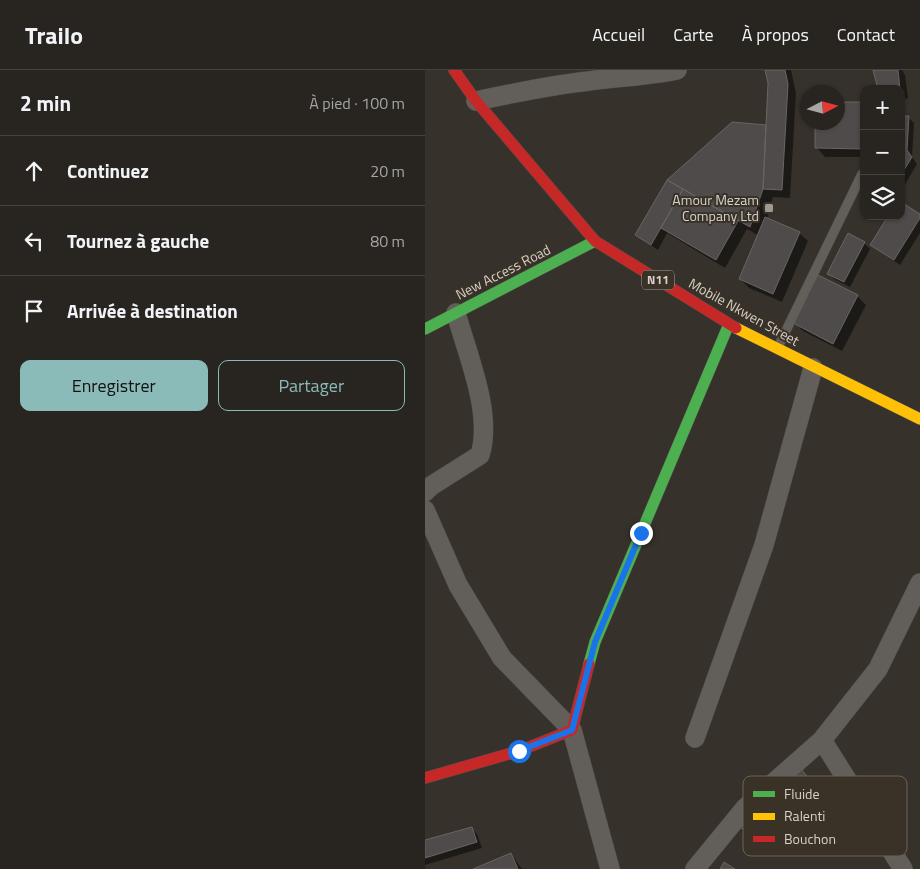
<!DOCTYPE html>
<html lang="fr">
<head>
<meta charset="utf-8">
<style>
	:root { --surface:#282520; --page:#34312d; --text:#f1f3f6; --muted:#a5a5a5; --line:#44423e; --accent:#8bbbb9 }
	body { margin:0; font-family:"Titillium Web",sans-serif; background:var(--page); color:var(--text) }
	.controls { position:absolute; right:15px; top:15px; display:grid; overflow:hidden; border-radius:10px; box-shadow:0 1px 4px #0004 }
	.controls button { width:45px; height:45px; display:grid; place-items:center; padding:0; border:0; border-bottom:1px solid var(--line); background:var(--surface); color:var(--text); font:25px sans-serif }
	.compass { position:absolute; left:375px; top:15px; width:45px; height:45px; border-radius:50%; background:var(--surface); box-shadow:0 1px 4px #0004; rotate:84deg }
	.stop { position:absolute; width:15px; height:15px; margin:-11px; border:4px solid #1a73e8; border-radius:50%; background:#fff }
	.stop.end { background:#1a73e8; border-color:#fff; box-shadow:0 1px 5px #0008 }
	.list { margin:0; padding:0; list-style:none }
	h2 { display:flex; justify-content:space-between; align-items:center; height:65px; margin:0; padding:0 20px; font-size:21px }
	h2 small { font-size:16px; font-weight:400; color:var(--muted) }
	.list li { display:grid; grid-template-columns:32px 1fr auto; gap:15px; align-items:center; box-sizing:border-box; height:70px; padding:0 20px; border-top:1px solid var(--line) }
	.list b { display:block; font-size:19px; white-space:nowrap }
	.list em { font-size:16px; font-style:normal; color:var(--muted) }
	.actions { display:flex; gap:10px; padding:15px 20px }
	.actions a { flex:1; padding:11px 0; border:1px solid var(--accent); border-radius:10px; text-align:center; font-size:18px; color:var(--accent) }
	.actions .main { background:var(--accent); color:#111 }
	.icon { flex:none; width:28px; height:28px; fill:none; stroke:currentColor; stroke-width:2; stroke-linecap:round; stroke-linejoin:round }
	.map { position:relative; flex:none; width:495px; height:799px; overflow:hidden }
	header { display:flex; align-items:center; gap:30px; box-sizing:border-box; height:70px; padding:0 25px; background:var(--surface); border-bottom:1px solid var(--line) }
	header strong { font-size:24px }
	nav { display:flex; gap:28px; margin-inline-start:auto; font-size:18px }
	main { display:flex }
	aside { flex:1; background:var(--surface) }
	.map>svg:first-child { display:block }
	.shadow { fill:#0007 }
	.building { fill:#4f4b4b; stroke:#686564 }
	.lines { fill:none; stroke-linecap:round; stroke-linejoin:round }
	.lane-casing { stroke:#514e48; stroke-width:10 }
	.street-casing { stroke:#514e48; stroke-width:20 }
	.fast-casing { stroke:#514e48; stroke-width:12 }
	.slow-casing { stroke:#514e48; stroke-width:12 }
	.jam-casing { stroke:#514e48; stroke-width:12 }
	.lane { stroke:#625f5b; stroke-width:9 }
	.street { stroke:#625f5b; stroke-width:19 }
	.fast { stroke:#4caf50; stroke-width:11 }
	.slow { stroke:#ffc107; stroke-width:11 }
	.jam { stroke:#c62828; stroke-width:11 }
	.route { stroke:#1a73e8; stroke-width:6 }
	.poi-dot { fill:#9e9992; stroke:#3a3227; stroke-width:2 }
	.labels { text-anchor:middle; stroke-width:4; stroke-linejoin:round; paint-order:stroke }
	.shield { fill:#3a3227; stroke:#a7a199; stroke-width:1 }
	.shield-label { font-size:12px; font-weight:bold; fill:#d6d1ca }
	.poi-label { font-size:14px; fill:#d6d1ca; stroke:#3a3227; text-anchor:end }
	.street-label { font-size:14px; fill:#d6d1ca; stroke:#3a3227 }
	.key { fill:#3a3227; stroke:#696258; stroke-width:1 }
	.key-label { font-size:14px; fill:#d6d1ca }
</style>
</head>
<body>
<header>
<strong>Trailo</strong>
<nav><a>Accueil</a><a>Carte</a><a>À propos</a><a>Contact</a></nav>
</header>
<main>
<aside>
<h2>2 min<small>À pied · 100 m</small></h2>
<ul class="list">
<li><svg class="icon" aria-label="ahead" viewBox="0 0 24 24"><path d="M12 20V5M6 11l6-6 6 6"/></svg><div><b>Continuez</b></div><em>20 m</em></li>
<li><svg class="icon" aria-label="left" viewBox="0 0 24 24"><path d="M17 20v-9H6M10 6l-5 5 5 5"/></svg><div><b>Tournez à gauche</b></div><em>80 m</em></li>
<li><svg class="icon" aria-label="arrive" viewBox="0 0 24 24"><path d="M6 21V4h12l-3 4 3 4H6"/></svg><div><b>Arrivée à destination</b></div></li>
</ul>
<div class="actions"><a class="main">Enregistrer</a><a>Partager</a></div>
</aside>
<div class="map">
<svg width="495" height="799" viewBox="0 0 495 799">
	<rect width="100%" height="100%" fill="#36312b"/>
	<path class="shadow" d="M342 0H366L371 23 365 128 348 127 342 149 374 163 383 171 357 232 324 218 315 209 334 166 322 159 300 198 242 163 233 180 211 165 308 54 342 56 344 13Z
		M449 0H477L480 5 483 28 476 30V19H454Z
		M439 34V87H400L392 78 412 52Z
		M476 47H483L489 53 487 87 492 94 478 118 476 117Z
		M495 146V163L475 195 447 175Z
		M439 173 445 179 425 217 409 209 404 204Z
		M432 226 441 235 417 281 378 261 370 253Z
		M384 709 405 733 352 779 320 764 312 756Z
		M46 758 52 764 57 778 0 795V771Z
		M86 784 97 799H51Z"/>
	<path class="building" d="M340 0H360L363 14 357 120 338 119 343 13Z
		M448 0H473L475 19H453Z
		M412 32H439V79L390 78V52H412Z
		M476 46H484L482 80 487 87 476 105Z
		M307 52 341 55 338 119 325 157 242 110Z
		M242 110 258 119 226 175 210 165Z
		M258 119 313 151 291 190 236 158Z
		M476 132 495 144V148L469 190 445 175 463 146H476Z
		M340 147 375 162 348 224 314 209Z
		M423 163 440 172 419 212 402 204Z
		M393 205 433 225 408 274 368 253Z
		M376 699 397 724 343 771 310 756Z
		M47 757 52 772 0 788V770Z
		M86 783 93 799H48Z
		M299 792 310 799H295Z"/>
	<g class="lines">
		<g class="lane-casing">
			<path id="lane" d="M354 275 437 104"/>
		</g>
		<g class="street-casing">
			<path id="street" d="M51 31C89 23 126 15 164 11 194 7 223 6 252 0
				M0 422 6 416 55 385C68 343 42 284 31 243
				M0 440 33 515 77 588 147 660 185 799
				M270 668 339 475 388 298
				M397 670 478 799
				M270 799 320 738 397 670 453 599 495 513"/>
		</g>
		<g class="fast-casing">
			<path id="fast" d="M0 259 170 171
				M164 594 170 572 304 254"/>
		</g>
		<g class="slow-casing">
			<path id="slow" d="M311 258 495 349"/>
		</g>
		<g class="jam-casing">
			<path id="jam" d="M29 0 51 31 170 171 311 258
				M0 708 94 681 147 660 164 594"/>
		</g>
		<use href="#lane" class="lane"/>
		<use href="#street" class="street"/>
		<use href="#fast" class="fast"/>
		<use href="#slow" class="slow"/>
		<use href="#jam" class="jam"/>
	</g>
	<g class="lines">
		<path class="route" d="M94 681 147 660 170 572 216 463"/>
	</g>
	<rect class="poi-dot" x="339" y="133" width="10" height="10" rx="2.5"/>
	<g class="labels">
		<rect class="shield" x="217" y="200.5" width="32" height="19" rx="4"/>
		<g class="shield-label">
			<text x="233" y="214">N11</text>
		</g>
		<g class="poi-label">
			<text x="334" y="135">Amour Mezam<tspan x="334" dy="16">Company Ltd</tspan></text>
		</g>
		<g class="street-label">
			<text transform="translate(78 202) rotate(-27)" y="5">New Access Road</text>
			<text transform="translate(319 242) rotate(29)" y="5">Mobile Nkwen Street</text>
		</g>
	</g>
	<rect x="318" y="706" width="164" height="80" rx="8" class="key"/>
	<rect x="328" y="721" width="22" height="6" fill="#4caf50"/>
	<rect x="328" y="743" width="22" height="7" fill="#ffc107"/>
	<rect x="328" y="766" width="22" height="6" fill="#c62828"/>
	<g class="key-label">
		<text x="359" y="729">Fluide</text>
		<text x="359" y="751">Ralenti</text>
		<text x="359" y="774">Bouchon</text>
	</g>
</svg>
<div class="controls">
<button>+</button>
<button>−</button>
<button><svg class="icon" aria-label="layers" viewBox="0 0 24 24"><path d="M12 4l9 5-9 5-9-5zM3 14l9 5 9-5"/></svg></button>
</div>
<svg class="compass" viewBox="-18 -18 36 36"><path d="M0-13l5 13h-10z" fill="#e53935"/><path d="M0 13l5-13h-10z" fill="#a5a5a5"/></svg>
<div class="stop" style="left:94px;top:681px"></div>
<div class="stop end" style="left:216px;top:463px"></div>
</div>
</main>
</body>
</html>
